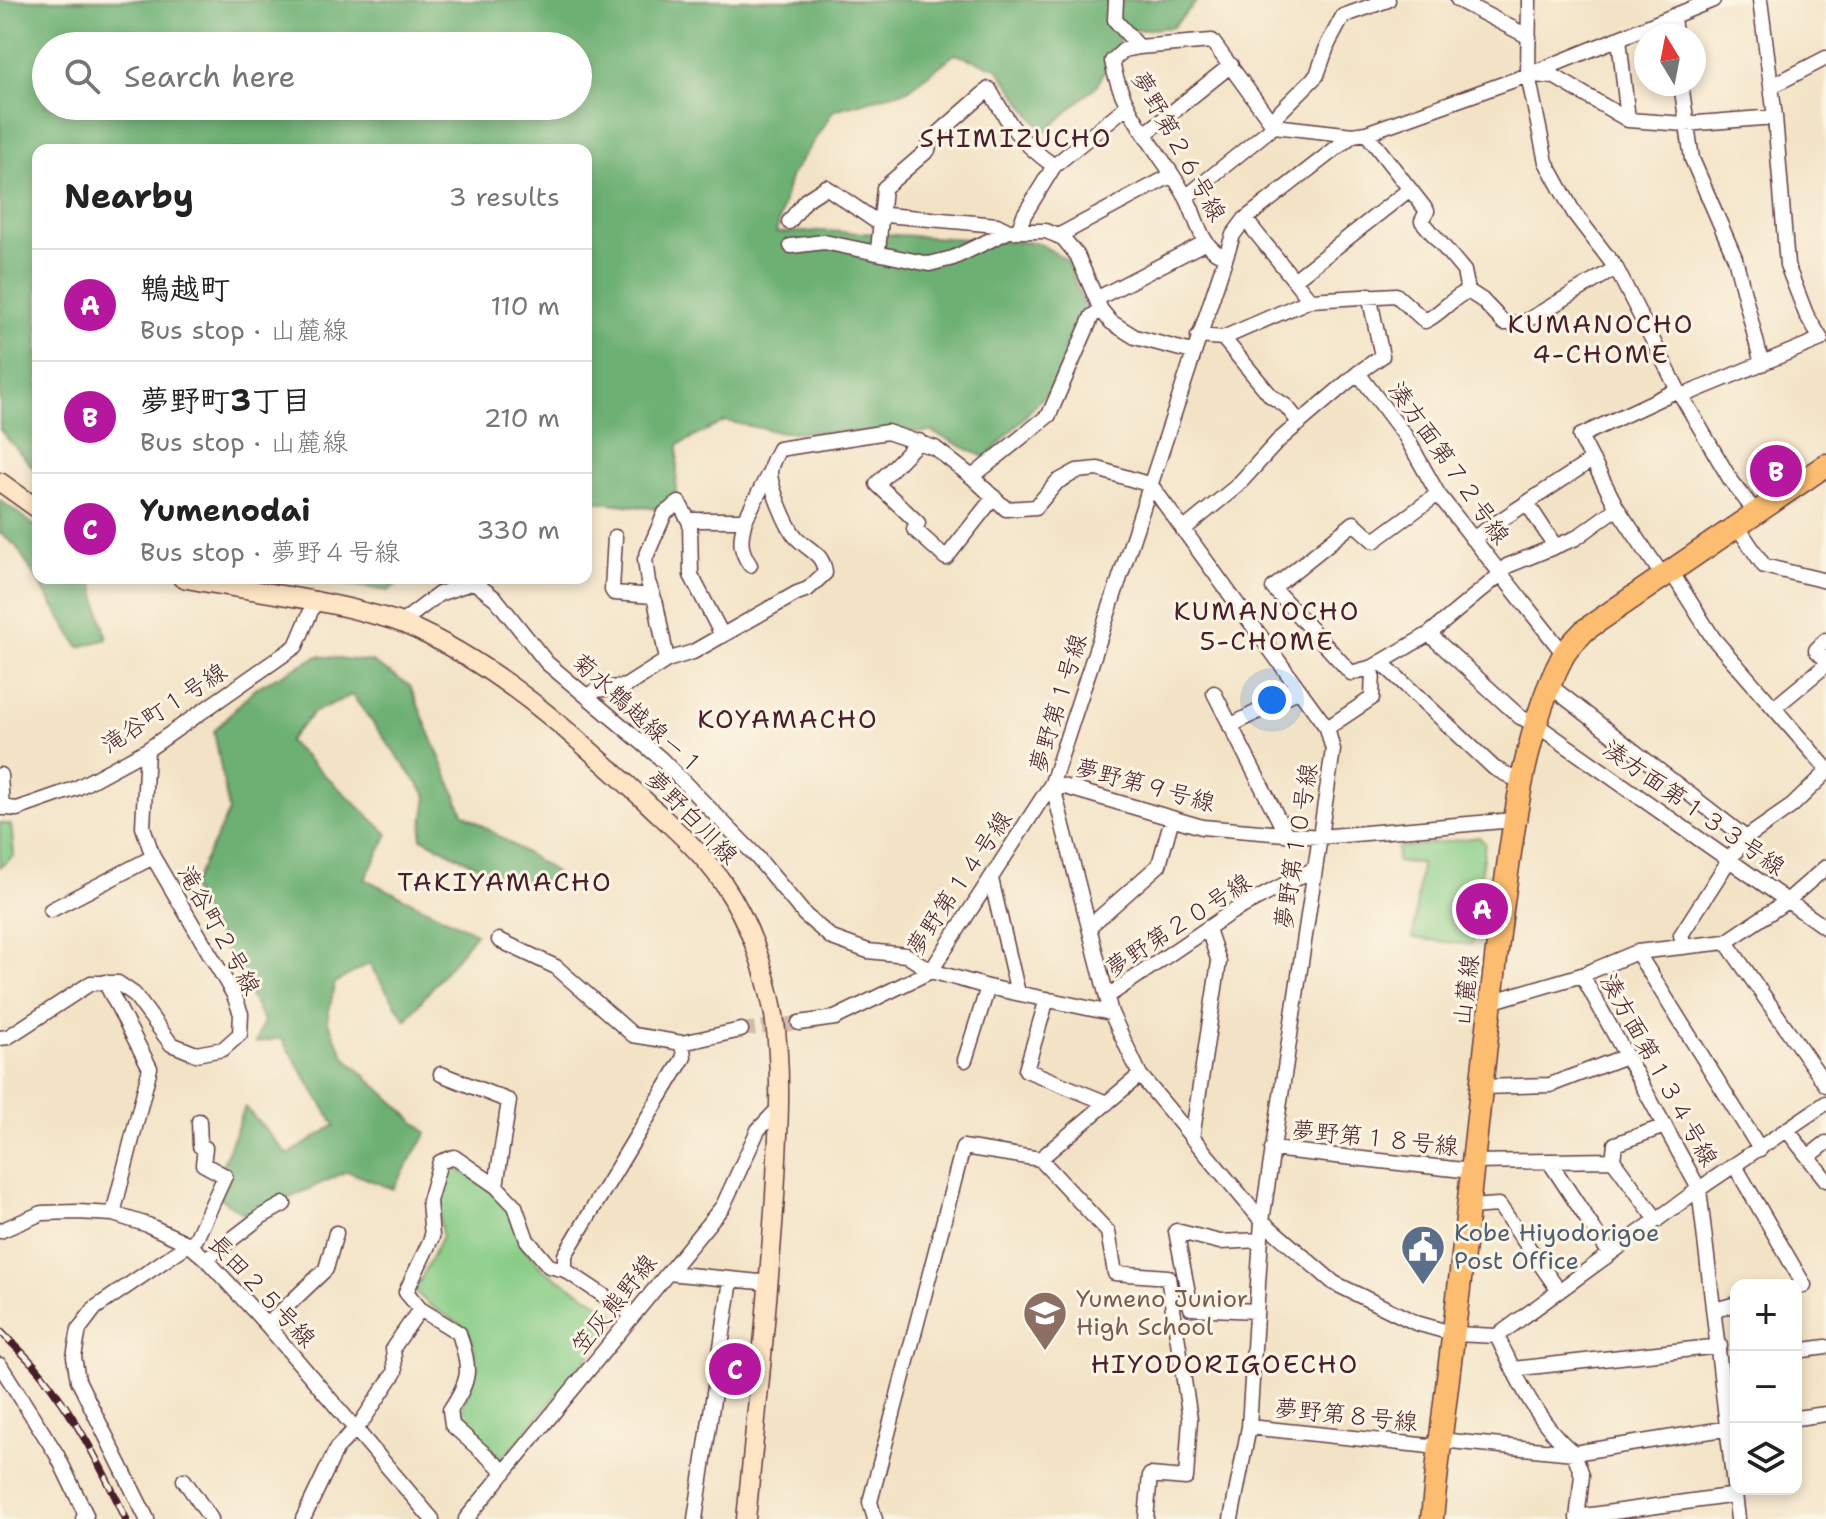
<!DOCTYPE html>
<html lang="en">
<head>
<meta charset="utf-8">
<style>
	:root { --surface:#fff; --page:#f2f2f2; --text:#222; --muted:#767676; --line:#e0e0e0; --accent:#b5179e }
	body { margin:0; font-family:"Shantell Sans","Klee One",sans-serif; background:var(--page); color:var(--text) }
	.controls { position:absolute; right:24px; bottom:24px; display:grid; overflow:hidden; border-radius:16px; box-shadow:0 4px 12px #0003 }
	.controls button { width:72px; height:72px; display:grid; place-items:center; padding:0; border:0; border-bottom:2px solid var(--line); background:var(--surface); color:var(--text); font:40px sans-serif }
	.compass { position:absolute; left:1634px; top:24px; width:72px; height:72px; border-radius:50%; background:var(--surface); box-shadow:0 4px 12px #0003; rotate:350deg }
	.you { position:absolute; left:1272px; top:700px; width:28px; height:28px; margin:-20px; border:6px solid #fff; border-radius:50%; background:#1a73e8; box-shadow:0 0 0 12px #1a73e833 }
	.badge { display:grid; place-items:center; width:52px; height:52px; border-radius:50%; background:var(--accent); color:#fff; font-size:26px; font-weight:700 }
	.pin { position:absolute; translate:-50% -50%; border:4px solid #fff; box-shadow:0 2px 8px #0006 }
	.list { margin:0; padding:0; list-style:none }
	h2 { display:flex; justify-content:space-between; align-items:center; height:104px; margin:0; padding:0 32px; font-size:34px }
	h2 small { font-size:26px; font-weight:400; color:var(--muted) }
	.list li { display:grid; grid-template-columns:52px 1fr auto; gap:24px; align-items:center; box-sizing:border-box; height:112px; padding:0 32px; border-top:2px solid var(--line) }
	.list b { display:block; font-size:30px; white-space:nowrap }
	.list p { margin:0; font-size:26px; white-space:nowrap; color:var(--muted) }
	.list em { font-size:26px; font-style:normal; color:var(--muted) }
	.icon { flex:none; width:44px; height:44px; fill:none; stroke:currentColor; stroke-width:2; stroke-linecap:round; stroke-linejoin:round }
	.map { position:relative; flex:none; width:1826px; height:1519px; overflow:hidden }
	.search { position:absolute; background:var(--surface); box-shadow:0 4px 12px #0003; left:32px; top:32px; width:560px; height:88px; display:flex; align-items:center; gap:20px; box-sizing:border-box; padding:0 28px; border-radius:44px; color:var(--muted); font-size:30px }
	.panel { position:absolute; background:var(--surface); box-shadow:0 4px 12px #0003; left:32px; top:144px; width:560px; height:440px; border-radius:16px }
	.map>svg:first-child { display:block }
	.green { fill:#87cc86; stroke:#687658; stroke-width:2 }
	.forest { fill:#6db073; stroke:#5c684f; stroke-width:2; fill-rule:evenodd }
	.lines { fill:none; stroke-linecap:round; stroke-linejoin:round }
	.street-tunnel { stroke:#d1bca7; stroke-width:14; stroke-dasharray:14 7; stroke-linecap:butt }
	.street-casing { stroke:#633c42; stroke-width:17 }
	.secondary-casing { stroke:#633c42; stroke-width:21 }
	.primary-casing { stroke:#633c42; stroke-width:25 }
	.street { stroke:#fff; stroke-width:14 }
	.secondary { stroke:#fee5c5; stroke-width:18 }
	.primary { stroke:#fcbd6f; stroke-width:22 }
	.rail-casing { stroke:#4a1f2b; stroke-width:8 }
	.rail { stroke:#fcf5e5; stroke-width:5; stroke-dasharray:15; stroke-linecap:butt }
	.labels { text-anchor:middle; stroke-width:6; stroke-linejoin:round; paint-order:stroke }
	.street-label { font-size:24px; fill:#4a1f2b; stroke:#fcf5e5 }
	.service-label { font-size:24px; fill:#4e5e75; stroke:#fcf5e5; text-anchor:start }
	.education-label { font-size:24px; fill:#785e54; stroke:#fcf5e5; text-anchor:start }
	.neighbourhood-label { font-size:26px; letter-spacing:2px; fill:#4a1f2b; stroke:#fcf5e5 }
</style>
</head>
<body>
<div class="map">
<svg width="1826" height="1519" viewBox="0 0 1826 1519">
	<rect width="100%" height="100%" fill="#fcf5e5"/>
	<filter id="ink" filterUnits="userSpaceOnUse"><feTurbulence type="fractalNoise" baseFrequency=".0125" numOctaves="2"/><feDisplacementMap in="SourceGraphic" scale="16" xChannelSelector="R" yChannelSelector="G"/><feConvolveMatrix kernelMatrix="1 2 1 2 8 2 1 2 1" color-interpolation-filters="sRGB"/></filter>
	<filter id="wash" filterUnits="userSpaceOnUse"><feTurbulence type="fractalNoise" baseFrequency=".006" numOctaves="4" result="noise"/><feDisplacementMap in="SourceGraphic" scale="32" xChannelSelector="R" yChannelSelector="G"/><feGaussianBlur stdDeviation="1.8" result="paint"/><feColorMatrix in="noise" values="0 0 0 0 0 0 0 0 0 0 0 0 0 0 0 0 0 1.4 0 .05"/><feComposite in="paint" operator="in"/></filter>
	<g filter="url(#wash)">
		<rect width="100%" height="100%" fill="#f3e3c6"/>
		<path class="green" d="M0 823 11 825 14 855 0 867Z
			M1479 837 1485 843 1472 945 1413 938 1421 863 1397 862V848Z
			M454 1167 485 1186 508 1209 521 1243 542 1269 614 1312 616 1324 505 1457 500 1458 458 1418C468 1395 486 1352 465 1329 457 1320 444 1315 434 1308 427 1303 421 1297 415 1291L442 1236 438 1200 446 1169Z"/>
		<path class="forest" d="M0 0H1198L1173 27 1124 31 1098 84 1044 133 997 68 955 54 908 90 834 110 790 177 776 233 825 231 1038 243 1067 260 1085 309 1056 383 986 458 932 432H779L725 421 678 445 675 511 586 500V150H38V473L0 430ZM46 46H578V106H46Z
			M0 500 38 528V578H92L107 639 79 647 16 546 0 533Z
			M307 578H405L388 591Z
			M318 656 372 662 410 686 463 813 555 872 543 885 483 869 421 838 427 796 352 695 314 712 288 741 388 834 365 879 476 933 406 1020 369 964 335 983 327 1020 345 1057 427 1133 393 1189 347 1171 249 1217 212 1193 245 1107 288 1155 335 1125 281 1038 255 1043 264 1021 191 888 229 811 214 731 255 688Z"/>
	</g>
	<g filter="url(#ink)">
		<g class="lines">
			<path class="street-tunnel" d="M741 1030 799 1023"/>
			<g class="street-casing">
				<path id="street" d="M1116 0 1115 20 1139 47
					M1458 0 1529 37
					M1529 0 1528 75 1546 162 1574 213 1616 268 1678 390 1730 479 1756 513
					M1760 0 1775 117 1787 265 1806 314 1821 339
					M1673 16 1675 36
					M1619 38 1628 120
					M1533 75 1555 77 1628 120 1685 124 1775 117
					M1681 84 1692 159 1735 258 1762 364
					M1772 86 1826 58
					M1271 121 1317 75 1328 44 1343 16 1388 0
					M1366 133 1427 211 1422 221 1464 271 1468 291
					M1145 134 1231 65
					M1353 135 1245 219 1233 235 1052 783 1111 1013 1140 1075 1262 1221 1334 1283 1416 1323 1455 1334 1497 1336 1699 1189 1826 1103
					M1186 197 1274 126
					M1245 219 1310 300
					M789 222 806 200 826 187 874 220 886 215 997 225 1009 231
					M1019 229 1024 215 1054 166 1127 106
					M1058 236 1172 175
					M791 246 824 242 929 264 953 258 1009 231H1046L1063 238 1077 255 1101 310 1111 322 1135 337 1192 352
					M878 251 884 188 928 150 930 141 989 89C1010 126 1019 141 1054 166
					M1226 256C1218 255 1211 249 1206 242 1197 229 1194 211 1186 197 1161 152 1121 113 1112 61L1124 50 1139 47 1212 41 1274 126 1353 135 1366 133 1528 75 1713 0
					M1294 280 1410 189
					M1468 291 1482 300 1504 323H1523L1616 268
					M1096 299 1206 242
					M1198 336 1223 338 1310 300 1396 295 1425 321C1441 314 1451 298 1468 291
					M1223 338 1271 396 1286 406 1300 423
					M1358 373 1406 437 1438 494 1564 654
					M1682 396 1821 339
					M919 441 877 484 918 523 914 529 946 558 994 497
					M972 477 1049 415 1092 316 1101 310
					M1527 503 1555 546
					M689 520H745L770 471
					M745 520C740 539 739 549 750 565
					M1737 526 1764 566 1826 581
					M1183 530 1237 486 1278 441 1358 373 1382 356 1369 295
					M615 537 612 590 614 593 653 596
					M1472 539 1592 460
					M1670 570 1713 638 1826 768
					M1662 575 1617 508 1580 436 1678 390
					M401 623 439 594 474 582 496 599 547 663 660 758 756 856 805 915 832 938 868 951 906 955 931 971 988 987 1111 1013
					M1429 634 1520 717 1537 725 1826 928
					M1826 640 1816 650 1826 660
					M667 660 656 604 648 582 645 559 665 513 679 503 690 523 691 575 722 635
					M1381 662 1494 768 1523 783
					M1373 667 1351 673 1273 588 1354 523 1374 541 1438 494
					M1549 685 1746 838
					M1214 693 1285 832
					M587 696 596 690 626 686 667 660 693 652 797 593 808 589 825 573C823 552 808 551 795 536 786 525 770 486 770 472 770 465 776 455 779 449L887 432 935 448 972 477 1006 509 1036 507 1057 482 1077 471 1098 469 1151 485 1327 728 1333 750 1262 1221 1249 1427 1231 1519
					M1774 708 1826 665
					M1230 726 1299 690
					M1327 728 1372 698 1373 667 1429 634 1502 573 1507 566 1576 538 1617 508
					M0 775 2 808
					M0 807 17 809 77 788 147 750 296 646 316 599
					M991 879 1018 993
					M51 910 153 857
					M1090 926 1159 865 1172 818
					M499 940 556 967 633 1035 682 1043 741 1030
					M1726 942 1826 1085
					M1684 947 1681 935 1729 860 1746 838 1792 806 1826 773
					M1637 952 1760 1149
					M1582 975 1699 1189 1738 1519
					M105 982 150 1068 113 1214
					M1108 996 1230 913 1314 869
					M1047 999 1026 1070 1107 1103
					M1490 1002 1582 975 1637 952 1726 942 1787 901 1826 867
					M799 1023 835 1018 931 971 1052 783 1202 827 1320 837 1514 820
					M0 1038 8 1037 91 983H118L134 994 171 1044 196 1054 223 1049 240 1034 241 1014 234 995 153 857 143 827 147 750
					M965 1060 988 987
					M441 1074 509 1101 496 1186
					M1481 1087 1550 1085 1626 1056
					M1787 1130 1826 1180
					M1192 1138 1219 962 1208 929
					M1272 1149 1472 1171
					M1808 1157 1826 1143
					M1040 1159 1140 1075
					M1613 1160 1615 1144 1665 1126
					M1549 1161 1610 1254
					M1473 1162 1613 1160 1657 1220
					M1735 1166 1804 1285 1796 1287
					M1468 1207 1499 1205 1559 1291
					M0 1231 42 1213 78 1212 113 1214 148 1225 187 1243 206 1259 267 1325 432 1519
					M206 1259 262 1216 284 1204
					M565 1270V1255L684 1057 682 1043
					M668 1273 770 1283
					M1715 1310 1736 1304
					M1256 1311 1191 1308 1176 1231 1220 1242 1261 1240
					M267 1325 326 1269 336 1233
					M1497 1336C1516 1376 1538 1425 1574 1453
					M1796 1351 1826 1347
					M0 1365 57 1455 86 1515 83 1519
					M1513 1369 1720 1346
					M1796 1418 1826 1414
					M1249 1427 1439 1447
					M1440 1440 1574 1453 1736 1427
					M1574 1453 1582 1475 1577 1519
					M505 1472 452 1425 450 1410C472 1377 470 1370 459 1333L420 1309 406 1292 432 1237 429 1201 440 1162 454 1157 496 1186 515 1206 527 1240 549 1266 565 1270 633 1315
					M184 1480 211 1519
					M1577 1517 1736 1495
					M147 1519 78 1380 74 1357 79 1329 95 1308 196 1239 225 1176 203 1164 205 1148 200 1146 199 1121
					M303 1519 337 1448 361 1423 395 1372 393 1348 420 1309
					M466 1519 723 1206 758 1130 780 1107
					M695 1519 731 1280
					M875 1519 870 1502 963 1147 1040 1159 1108 1232 1115 1273 1168 1277 1190 1419 1186 1478 1150 1475 1146 1519"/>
			</g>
			<g class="secondary-casing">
				<path id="secondary" d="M0 482 38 509
					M182 578C242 590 302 596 360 611 375 615 390 618 404 624 495 663 571 732 643 799 671 826 701 851 723 883 749 921 766 971 774 1015 783 1075 778 1136 775 1196 768 1304 757 1412 746 1519"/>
			</g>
			<g class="primary-casing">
				<path id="primary" d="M1432 1519C1441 1424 1455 1330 1465 1236 1477 1127 1488 1019 1502 910 1513 830 1524 730 1562 658 1567 647 1577 639 1585 630L1826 465"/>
			</g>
			<use href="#street" class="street"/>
			<use href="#secondary" class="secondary"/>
			<use href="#primary" class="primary"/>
			<g class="rail-casing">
				<path id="rail" d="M0 1331C13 1344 27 1357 39 1371 75 1415 102 1468 126 1519"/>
			</g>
			<use href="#rail" class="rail"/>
		</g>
	</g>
	<defs>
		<g id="civic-pin" transform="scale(2.3)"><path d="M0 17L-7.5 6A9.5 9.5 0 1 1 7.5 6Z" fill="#5c6f8a" stroke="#fcf5e5"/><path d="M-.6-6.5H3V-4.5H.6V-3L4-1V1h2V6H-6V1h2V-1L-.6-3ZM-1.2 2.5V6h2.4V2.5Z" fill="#fff"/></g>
		<g id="school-pin" transform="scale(2.3)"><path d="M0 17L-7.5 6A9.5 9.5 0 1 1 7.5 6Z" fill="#8d6e63" stroke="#fcf5e5"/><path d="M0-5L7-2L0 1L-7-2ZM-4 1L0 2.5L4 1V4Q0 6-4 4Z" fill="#fff"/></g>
	</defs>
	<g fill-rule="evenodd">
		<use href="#civic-pin" x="1423" y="1247"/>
		<use href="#school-pin" x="1045" y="1313"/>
	</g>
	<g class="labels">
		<g class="street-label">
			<text transform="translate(1179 146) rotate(61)" y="8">夢野第２６号線</text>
			<text transform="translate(1449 463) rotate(55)" y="8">湊方面第７２号線</text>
			<text transform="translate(1058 703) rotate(-73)" y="8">夢野第１号線</text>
			<text transform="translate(164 708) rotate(-33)" y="8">滝谷町１号線</text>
			<text transform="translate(638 714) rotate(42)" y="8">菊水鵯越線ー１</text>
			<text transform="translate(1145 785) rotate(15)" y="8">夢野第９号線</text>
			<text transform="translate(1694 808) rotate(35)" y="8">湊方面第１３３号線</text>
			<text transform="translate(692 817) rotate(46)" y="8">夢野白川線</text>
			<text transform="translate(1296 846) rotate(-81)" y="8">夢野第１０号線</text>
			<text transform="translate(959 883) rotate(-56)" y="8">夢野第１４号線</text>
			<text transform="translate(1178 925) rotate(-33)" y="8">夢野第２０号線</text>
			<text transform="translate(219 930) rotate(61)" y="8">滝谷町２号線</text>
			<text transform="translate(1466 990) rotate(-83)" y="8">山麓線</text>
			<text transform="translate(1659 1070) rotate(61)" y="8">湊方面第１３４号線</text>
			<text transform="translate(1375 1138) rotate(6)" y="8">夢野第１８号線</text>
			<text transform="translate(262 1291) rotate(47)" y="8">長田２５号線</text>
			<text transform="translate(614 1304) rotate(-51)" y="8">笠灰熊野線</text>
			<text transform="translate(1346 1415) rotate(6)" y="8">夢野第８号線</text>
		</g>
		<g class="service-label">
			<text x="1454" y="1241">Kobe Hiyodorigoe<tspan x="1454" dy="28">Post Office</tspan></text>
		</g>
		<g class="education-label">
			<text x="1076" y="1307">Yumeno Junior<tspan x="1076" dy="28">High School</tspan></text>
		</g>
		<g class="neighbourhood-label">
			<text x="1016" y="147">SHIMIZUCHO</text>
			<text x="1601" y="333">KUMANOCHO<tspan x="1601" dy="30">4-CHOME</tspan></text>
			<text x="1267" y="620">KUMANOCHO<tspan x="1267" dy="30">5-CHOME</tspan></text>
			<text x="788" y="728">KOYAMACHO</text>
			<text x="505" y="891">TAKIYAMACHO</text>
			<text x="1225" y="1373">HIYODORIGOECHO</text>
		</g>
	</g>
</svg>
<div class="controls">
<button>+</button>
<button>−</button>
<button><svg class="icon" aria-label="layers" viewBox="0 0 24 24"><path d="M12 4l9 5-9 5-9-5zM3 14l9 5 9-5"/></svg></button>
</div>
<svg class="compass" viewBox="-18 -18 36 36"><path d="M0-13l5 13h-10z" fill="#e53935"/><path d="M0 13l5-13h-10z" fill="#767676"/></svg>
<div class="you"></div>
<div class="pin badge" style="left:1482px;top:909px">A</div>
<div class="pin badge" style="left:1776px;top:471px">B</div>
<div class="pin badge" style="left:735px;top:1369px">C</div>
<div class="search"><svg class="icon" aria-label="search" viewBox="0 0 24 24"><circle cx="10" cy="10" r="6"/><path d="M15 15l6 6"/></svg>Search here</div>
<section class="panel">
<h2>Nearby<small>3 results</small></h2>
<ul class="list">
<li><span class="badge">A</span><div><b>鵯越町</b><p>Bus stop · 山麓線</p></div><em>110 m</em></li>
<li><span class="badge">B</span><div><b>夢野町3丁目</b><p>Bus stop · 山麓線</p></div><em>210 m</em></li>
<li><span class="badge">C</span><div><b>Yumenodai</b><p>Bus stop · 夢野４号線</p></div><em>330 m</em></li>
</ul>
</section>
</div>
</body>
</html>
